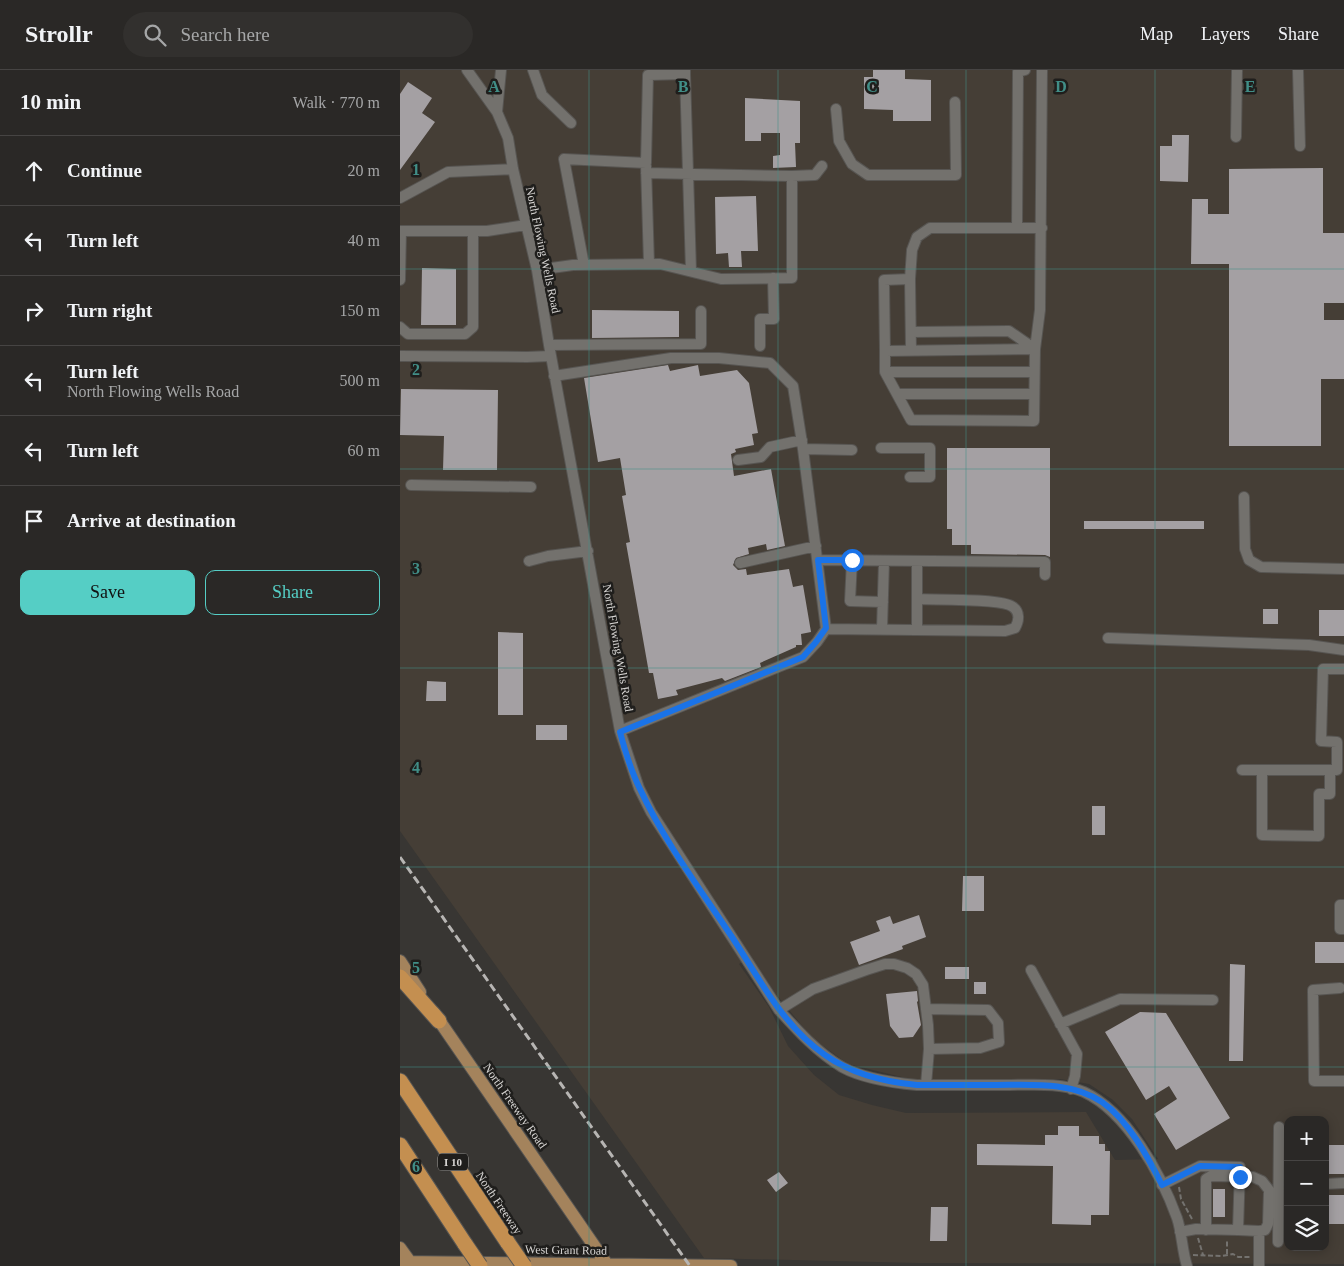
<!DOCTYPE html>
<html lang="en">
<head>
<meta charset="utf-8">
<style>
	:root { --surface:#2a2826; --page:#32302e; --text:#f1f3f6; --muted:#a5a6a7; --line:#464443; --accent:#55cec5 }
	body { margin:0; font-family:"Times New Roman",serif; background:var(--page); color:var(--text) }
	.controls { position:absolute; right:15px; bottom:15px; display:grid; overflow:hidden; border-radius:10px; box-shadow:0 2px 12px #0003 }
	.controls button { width:45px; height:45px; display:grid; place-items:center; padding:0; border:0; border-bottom:1px solid var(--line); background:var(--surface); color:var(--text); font:25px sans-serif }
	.stop { position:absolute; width:15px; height:15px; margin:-11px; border:4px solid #1a73e8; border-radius:50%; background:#fff }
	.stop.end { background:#1a73e8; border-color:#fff; box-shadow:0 1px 5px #0008 }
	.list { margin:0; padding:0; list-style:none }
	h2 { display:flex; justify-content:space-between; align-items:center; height:65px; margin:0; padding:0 20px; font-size:21px }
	h2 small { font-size:16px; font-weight:400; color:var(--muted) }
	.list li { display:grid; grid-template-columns:32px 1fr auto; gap:15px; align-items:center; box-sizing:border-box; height:70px; padding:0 20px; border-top:1px solid var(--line) }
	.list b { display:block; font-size:19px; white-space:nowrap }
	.list p { margin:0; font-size:16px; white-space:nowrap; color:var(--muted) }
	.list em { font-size:16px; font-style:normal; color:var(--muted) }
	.actions { display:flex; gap:10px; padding:15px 20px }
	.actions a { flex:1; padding:11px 0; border:1px solid var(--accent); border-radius:10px; text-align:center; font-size:18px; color:var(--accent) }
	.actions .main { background:var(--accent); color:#111 }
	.icon { flex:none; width:28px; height:28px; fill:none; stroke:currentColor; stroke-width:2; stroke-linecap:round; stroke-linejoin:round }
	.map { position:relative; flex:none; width:944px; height:1196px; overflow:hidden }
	header { display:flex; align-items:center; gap:30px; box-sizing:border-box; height:70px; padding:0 25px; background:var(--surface); border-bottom:1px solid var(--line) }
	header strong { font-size:24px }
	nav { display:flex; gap:28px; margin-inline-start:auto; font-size:18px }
	.search { width:350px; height:45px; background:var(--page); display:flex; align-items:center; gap:12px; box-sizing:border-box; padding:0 18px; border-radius:28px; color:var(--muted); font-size:19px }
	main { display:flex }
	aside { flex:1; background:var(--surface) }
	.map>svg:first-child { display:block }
	.built { fill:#453e36; fill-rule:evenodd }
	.building { fill:#a4a0a3 }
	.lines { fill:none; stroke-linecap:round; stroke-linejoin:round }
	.minor-casing { stroke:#575552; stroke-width:12 }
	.major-casing { stroke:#575552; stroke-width:14 }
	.highway-casing { stroke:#575552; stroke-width:17 }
	.path { stroke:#74726f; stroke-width:2; stroke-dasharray:5 2.5; stroke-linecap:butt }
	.minor { stroke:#73716d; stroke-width:10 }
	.major { stroke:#a4835c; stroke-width:12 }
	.highway { stroke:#c48f50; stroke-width:15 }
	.rail { stroke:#b7b5b3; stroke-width:3; stroke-dasharray:8 4; stroke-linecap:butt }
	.highway-bridge-casing { stroke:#575552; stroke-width:17; stroke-linecap:butt }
	.highway-bridge { stroke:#c48f50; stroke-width:15 }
	.route { stroke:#1a73e8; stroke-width:6 }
	.grid { fill:none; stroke:#418e87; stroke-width:1; stroke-opacity:0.55 }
	.labels { text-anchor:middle; stroke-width:5; stroke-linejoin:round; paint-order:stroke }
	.shield { fill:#1f1e1c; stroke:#a09e9c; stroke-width:1 }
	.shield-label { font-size:11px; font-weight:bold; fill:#d7d5d3 }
	.street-label { font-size:12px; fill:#d7d5d3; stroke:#1f1e1c }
	.grid-label { font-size:16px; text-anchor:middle; font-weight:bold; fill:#418e87; stroke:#1f1e1c; stroke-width:5; stroke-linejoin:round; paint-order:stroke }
</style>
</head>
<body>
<header>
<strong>Strollr</strong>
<div class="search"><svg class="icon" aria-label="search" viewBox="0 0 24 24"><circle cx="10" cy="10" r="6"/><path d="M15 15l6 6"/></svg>Search here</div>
<nav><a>Map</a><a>Layers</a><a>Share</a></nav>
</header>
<main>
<aside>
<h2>10 min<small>Walk · 770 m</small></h2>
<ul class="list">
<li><svg class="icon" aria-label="ahead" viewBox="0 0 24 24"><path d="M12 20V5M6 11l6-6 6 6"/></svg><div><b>Continue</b></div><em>20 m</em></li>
<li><svg class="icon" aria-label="left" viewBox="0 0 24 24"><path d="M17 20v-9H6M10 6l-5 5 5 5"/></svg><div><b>Turn left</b></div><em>40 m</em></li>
<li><svg class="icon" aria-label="right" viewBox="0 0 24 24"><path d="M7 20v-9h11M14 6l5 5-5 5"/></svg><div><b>Turn right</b></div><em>150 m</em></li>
<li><svg class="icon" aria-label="left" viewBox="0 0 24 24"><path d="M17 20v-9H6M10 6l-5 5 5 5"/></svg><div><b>Turn left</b><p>North Flowing Wells Road</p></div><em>500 m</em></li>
<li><svg class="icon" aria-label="left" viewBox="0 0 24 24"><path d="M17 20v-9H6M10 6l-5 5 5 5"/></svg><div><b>Turn left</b></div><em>60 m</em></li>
<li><svg class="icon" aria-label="arrive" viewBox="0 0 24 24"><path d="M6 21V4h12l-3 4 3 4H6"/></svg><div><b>Arrive at destination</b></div></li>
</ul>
<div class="actions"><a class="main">Save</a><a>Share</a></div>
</aside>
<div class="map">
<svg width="944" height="1196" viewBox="0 0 944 1196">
	<rect width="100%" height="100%" fill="#383633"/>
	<path class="built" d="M0 0H944V1194L518 1193 304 1188 0 761ZM351 887 375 923 412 968 448 994 510 1009H660L689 1014 713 1030 732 1049 758 1089 715 1090 686 1042 506 1043 472 1035 439 1025 414 1005 388 976 369 937 339 894ZM888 1050H925V1177H888Z"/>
	<path class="building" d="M473 0H505V9L531 10V51H493V40L464 39V7H473Z
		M8 12 32 28 22 43 35 52 0 100V24Z
		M345 28 400 31V73H395L396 97 373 98V86L380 85V63H361V71H345Z
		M772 65H789L788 112 760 111V76H772Z
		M923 98V163H944V233H924V250H944V309H921V376H829V194H791L792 129H808V144H829V99Z
		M356 126 358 181H341L342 197H329L328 183 316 184 315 127Z
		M22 198 56 199V255H21Z
		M192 240 279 241V267L192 268Z
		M268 295 270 301 298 295 300 306 337 300 349 313 358 363 352 364 354 375 335 379 336 382 331 384 334 406 371 399 385 476 367 480 366 474 348 478 349 484 336 488 333 495 338 500 346 499 347 505 389 499 393 517 403 515 411 562 401 564 402 575H396V577L360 593 361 597 325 611 322 608 276 620 278 625 258 629 253 603H249L226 473 230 472 222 426 226 425 220 388 198 392 184 308Z
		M1 319 98 320 97 400H43L44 366 0 365Z
		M547 378H650V487L645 485 571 484V475H552V459H547Z
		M684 451H804V459H684Z
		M863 539H878V554H863Z
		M919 540H944V566H919Z
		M98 562 123 563V645H98Z
		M27 611 46 612V631H26Z
		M136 655H167V670H136Z
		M692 736H705V765H692Z
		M563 806H584V841H562Z
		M519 845 526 867 502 876 503 879 459 895 450 872 480 861 476 851 490 846 493 854Z
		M915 872H944V893H915Z
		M830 894 845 895 843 991H829Z
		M545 897H569V909H545Z
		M574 912H586V924H574Z
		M517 921 518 931 517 932 521 955 513 967 499 968 490 956 486 924Z
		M740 942 766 943 830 1048 776 1080 754 1044 777 1029 769 1016 746 1030 705 962Z
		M658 1056H679V1066H699V1074H705V1081H710L709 1145H691V1155L652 1154 653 1096 577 1095V1074L645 1075V1065H658Z
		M925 1075H944V1104H925Z
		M379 1102 388 1113 376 1122 367 1110Z
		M813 1119H825V1147H813Z
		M925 1125H944V1154H925Z
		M531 1137H548L547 1171H530Z"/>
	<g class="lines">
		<g class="minor-casing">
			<path id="minor" d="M67 0 97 42 108 68 113 99 137 200 149 275 220 661 239 718 251 742 379 940C398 961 417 982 442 997 462 1008 495 1013 517 1015 546 1015 576 1015 605 1015 630 1015 661 1012 684 1022 727 1042 761 1104 777 1148 782 1163 782 1180 787 1196
				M133 0 142 25 171 53
				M898 0 900 76
				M285 4 291 201
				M436 39 439 71 452 94 468 105H556L555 32
				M97 42 101 0
				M836 67 837 0
				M246 96 249 194
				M246 103 392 106
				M0 128 48 102 113 99
				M617 158 618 2 625 0
				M642 158H530L517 167 512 180 510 209 484 210 485 281 635 279 640 240 642 0
				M0 161H87L126 155
				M184 195 164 89 246 93 248 5 285 4V0
				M137 200 173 195 260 194 321 209 392 208V106L415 105 422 96
				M510 209 511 281
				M0 210 1 161
				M0 257 8 264H65L73 257V161
				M149 275 301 274V241
				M360 276V249H374L373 208
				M485 281V302L511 350 634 351 635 279 609 261 511 262
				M0 286 127 287 151 286
				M485 302H634
				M154 306 271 288H319L370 293 393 316 403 379 426 559 417 572 403 587 220 661
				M498 324H634
				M481 378H530V407H510
				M403 379 452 380
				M338 390 361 387 370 377 402 370
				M11 415 131 417
				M844 427 845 479 849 490 861 497 944 499
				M418 490 645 492V505
				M452 490 450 531 483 532
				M129 491 148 486 188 481
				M517 491V560
				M340 493 416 476
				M426 559 605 561 615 558C619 551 620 542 613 537 603 528 534 530 517 529
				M482 559 484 491
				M708 568 909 575 944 580
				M842 700H936
				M862 700V765L919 766V724H930V700
				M937 700V672L921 671 923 599H944
				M944 835H940V859H944
				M631 900 677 984 675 1006 671 1019
				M940 918 913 920 914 1011H944
				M526 939 588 940 598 953 599 972 580 978 529 979
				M379 940 413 919 466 900 485 894H494L507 898 516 904 523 915 528 955 529 979 526 1015
				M660 954 720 929 813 930
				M925 1114 944 1113
				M762 1115 800 1096 840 1097 838 1160 796 1159 780 1162
				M806 1160V1109L811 1106 853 1107 862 1111 869 1120 868 1154 865 1160 859 1161
				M838 1160 859 1161V1196
				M878 1172 879 1057"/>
		</g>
		<g class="major-casing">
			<path id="major" d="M0 891 20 922
				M34 943 208 1196
				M0 1178 13 1196
				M0 1192 331 1196"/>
		</g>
		<g class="highway-casing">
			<path id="highway" d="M0 907 39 951
				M0 1011 108 1173
				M0 1075 65 1174"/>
		</g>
		<path class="path" d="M779 1117 781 1129 792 1149
			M798 1168 803 1185
			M827 1184V1170
			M793 1185 822 1186 833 1184 838 1187H850"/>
		<use href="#minor" class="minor"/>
		<use href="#major" class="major"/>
		<use href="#highway" class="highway"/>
		<path class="rail" d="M0 787 290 1196"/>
		<g class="highway-bridge-casing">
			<path id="highway-bridge" d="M108 1173 124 1196
				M65 1174 80 1196"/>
		</g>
		<use href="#highway-bridge" class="highway-bridge"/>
	</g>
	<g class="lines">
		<path class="route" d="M452 490H418L426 558 416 572 403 587 220 662C225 681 231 701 240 719 264 771 300 819 332 867 359 908 383 956 425 985 452 1004 484 1012 517 1015 543 1015 568 1015 594 1015 630 1015 671 1011 702 1032 728 1050 748 1087 762 1115L800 1096 840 1097V1107"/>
	</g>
	<path class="grid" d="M189 0V1196M378 0V1196M566 0V1196M755 0V1196M0 199H944M0 399H944M0 598H944M0 797H944M0 997H944"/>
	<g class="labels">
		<rect class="shield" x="38" y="1083.5" width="30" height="17" rx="4"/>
		<g class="shield-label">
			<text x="53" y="1096">I 10</text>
		</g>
		<g class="street-label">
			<text transform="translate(143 180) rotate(78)" y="4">North Flowing Wells Road</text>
			<text transform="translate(218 578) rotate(80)" y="4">North Flowing Wells Road</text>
			<text transform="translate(115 1036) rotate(55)" y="4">North Freeway Road</text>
			<text transform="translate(99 1133) rotate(56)" y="4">North Freeway</text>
			<text transform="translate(166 1180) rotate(1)" y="4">West Grant Road</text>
		</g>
	</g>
	<g class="grid-label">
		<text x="94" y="22">A</text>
		<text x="283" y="22">B</text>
		<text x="472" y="22">C</text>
		<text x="661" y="22">D</text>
		<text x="850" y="22">E</text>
		<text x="16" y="105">1</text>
		<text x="16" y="305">2</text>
		<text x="16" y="504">3</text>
		<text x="16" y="703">4</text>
		<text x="16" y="903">5</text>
		<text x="16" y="1102">6</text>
	</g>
</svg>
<div class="controls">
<button>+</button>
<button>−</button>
<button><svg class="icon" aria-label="layers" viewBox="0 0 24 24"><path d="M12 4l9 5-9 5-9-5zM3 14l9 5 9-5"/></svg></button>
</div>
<div class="stop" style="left:452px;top:490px"></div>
<div class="stop end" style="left:840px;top:1107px"></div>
</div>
</main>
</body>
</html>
